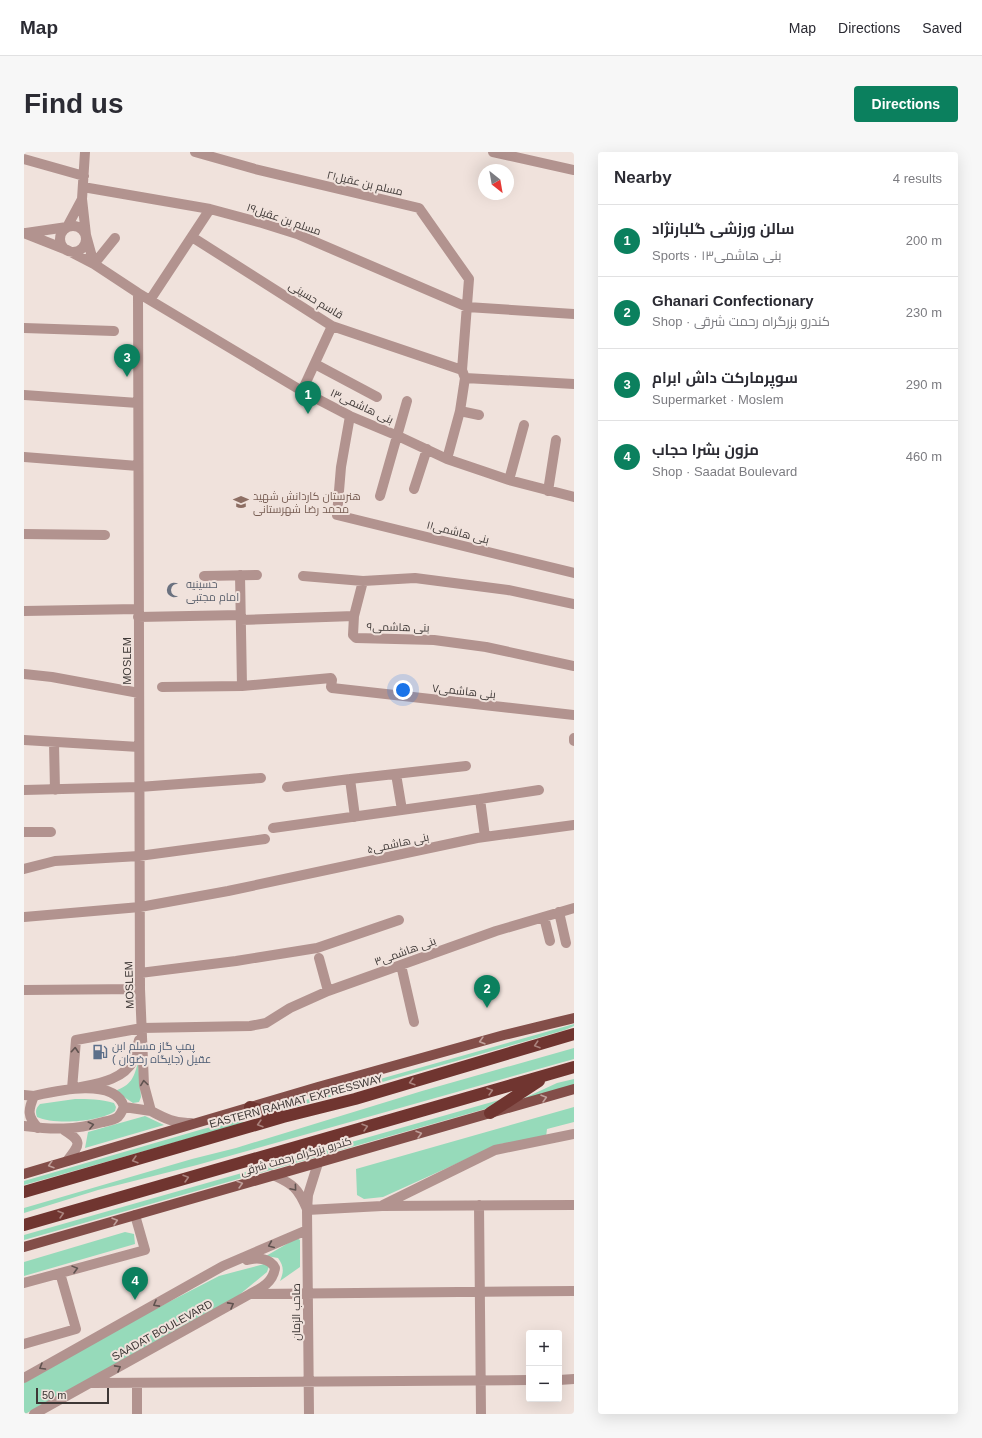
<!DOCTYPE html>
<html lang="en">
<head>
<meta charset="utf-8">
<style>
	:root { --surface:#fff; --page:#f7f7f7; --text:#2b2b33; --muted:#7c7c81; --line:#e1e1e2; --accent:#0b805e }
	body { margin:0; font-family:Helvetica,Cairo,sans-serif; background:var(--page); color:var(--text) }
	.controls { position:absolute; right:12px; bottom:12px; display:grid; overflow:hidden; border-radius:4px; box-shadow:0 4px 16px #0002 }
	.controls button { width:36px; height:36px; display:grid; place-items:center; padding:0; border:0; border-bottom:1px solid var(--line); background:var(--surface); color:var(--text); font:20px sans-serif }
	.compass { position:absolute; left:454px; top:12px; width:36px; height:36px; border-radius:50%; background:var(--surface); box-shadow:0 4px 16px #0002; rotate:149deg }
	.scale { position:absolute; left:12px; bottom:10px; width:73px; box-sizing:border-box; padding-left:4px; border:2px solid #3d3735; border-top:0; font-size:11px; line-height:14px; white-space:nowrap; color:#3d3735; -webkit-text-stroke:3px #f0e2dc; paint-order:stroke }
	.you { position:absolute; left:379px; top:538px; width:14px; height:14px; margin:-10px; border:3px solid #fff; border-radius:50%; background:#1a73e8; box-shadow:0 0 0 6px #1a73e833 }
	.badge { display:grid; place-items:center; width:26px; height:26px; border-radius:50%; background:var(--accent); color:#fff; font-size:13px; font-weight:700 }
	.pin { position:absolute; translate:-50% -33px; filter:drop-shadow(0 1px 2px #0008) }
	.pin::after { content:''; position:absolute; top:21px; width:14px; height:12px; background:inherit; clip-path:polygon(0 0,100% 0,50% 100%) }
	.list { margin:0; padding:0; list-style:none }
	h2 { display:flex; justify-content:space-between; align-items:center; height:52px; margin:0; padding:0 16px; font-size:17px }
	h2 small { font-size:13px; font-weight:400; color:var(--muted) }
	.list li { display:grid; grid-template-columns:26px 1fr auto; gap:12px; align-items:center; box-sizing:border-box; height:72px; padding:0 16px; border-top:1px solid var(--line) }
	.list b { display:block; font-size:15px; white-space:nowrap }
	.list p { margin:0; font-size:13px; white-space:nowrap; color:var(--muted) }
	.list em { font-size:13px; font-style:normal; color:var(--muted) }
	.map { position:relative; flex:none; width:550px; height:1262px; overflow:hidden; border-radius:4px }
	header { display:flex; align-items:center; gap:24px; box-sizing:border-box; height:56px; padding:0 20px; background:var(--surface); border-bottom:1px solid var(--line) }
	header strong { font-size:19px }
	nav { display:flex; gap:22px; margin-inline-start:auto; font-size:14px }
	.intro { display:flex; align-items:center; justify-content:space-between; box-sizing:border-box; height:96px; padding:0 24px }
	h1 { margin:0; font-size:28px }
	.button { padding:10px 18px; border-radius:4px; background:var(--accent); color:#fff; font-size:14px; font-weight:700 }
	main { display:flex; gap:24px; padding:0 24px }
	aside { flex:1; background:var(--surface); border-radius:4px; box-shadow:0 4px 16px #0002 }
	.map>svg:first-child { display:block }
	.green { fill:#96daba }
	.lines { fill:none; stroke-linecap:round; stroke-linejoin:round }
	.minor { stroke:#b2938f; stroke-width:10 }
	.major { stroke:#834e49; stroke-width:10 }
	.highway { stroke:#703530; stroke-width:12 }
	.oneway { stroke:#bf9f9a }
	.oneway2 { stroke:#aa837d }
	.oneway3 { stroke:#605350 }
	.labels { text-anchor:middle; stroke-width:4; stroke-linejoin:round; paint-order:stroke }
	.street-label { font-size:11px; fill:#3d3735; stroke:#f0e2dc }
	.education-label { font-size:11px; fill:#785e54; stroke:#f0e2dc; text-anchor:start }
	.worship-label { font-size:11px; fill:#5b616d; stroke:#f0e2dc; text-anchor:start }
	.service-label { font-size:11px; fill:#4e5e75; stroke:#f0e2dc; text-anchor:start }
</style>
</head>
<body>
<header>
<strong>Map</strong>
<nav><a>Map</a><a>Directions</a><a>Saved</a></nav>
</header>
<div class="intro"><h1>Find us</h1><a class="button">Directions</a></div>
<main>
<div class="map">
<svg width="550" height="1262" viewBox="0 0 550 1262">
	<rect width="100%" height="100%" fill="#f0e2dc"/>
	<path class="green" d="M550 872V874L541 878 260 958 250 957Z
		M550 896V907L173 1013 74 1038 0 1061V1056L168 1007 212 996 398 939Z
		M114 911 117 945 115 950 109 951 91 939C108 932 109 927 114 911Z
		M550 927V934L494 949 533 931Z
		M51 947C64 947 77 947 90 951L92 955 91 959C76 970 30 973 13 965 11 959 12 956 16 952Z
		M475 948 461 957 0 1088V1083Z
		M550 955V970L523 977 522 985 476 992 359 1045 340 1047 333 1043 332 1017Z
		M121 964 140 973 61 996 64 980Z
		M208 970H223L0 1033V1029L179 977Z
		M101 1080 110 1082 111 1092 0 1124V1110Z
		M273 1086 276 1088V1115L256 1129C260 1120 260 1114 254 1106L242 1104Z
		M240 1112 245 1114 243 1120 209 1148 3 1261 0 1262V1231L108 1169 195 1124Z"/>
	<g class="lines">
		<path class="minor" d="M61 0 58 47 62 83 70 112
			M171 0 231 17 395 56 445 127 438 218 441 226 436 259 423 307
			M469 0 550 18
			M0 7 60 24
			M59 35 186 57 238 71 273 82 443 155 550 162
			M36 87a13 13 0 1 1 26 0a13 13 0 1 1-26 0Z
			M0 81 43 98 70 112 114 141 278 239 326 264 374 284 423 307 485 328 550 345
			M2 81 43 75 58 47
			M168 85 308 174 438 218
			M70 112 91 86
			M114 141 116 837 120 933 127 959C140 966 152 972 167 971
			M126 148 186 57
			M0 176 90 179
			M291 212 353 245
			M441 226 550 232
			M278 239 308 174
			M0 243 114 251
			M436 259 455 263
			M326 264 317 315 313 363 550 421
			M0 305 114 314
			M485 328 500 273
			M390 337 403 297
			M524 339 532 288
			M356 344 383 249
			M0 382 81 383
			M216 423 218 534
			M180 424 233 423
			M279 424 339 429 391 426 484 438 550 452
			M0 459 114 457
			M330 464 339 429
			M114 465 217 463
			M217 468 330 464 329 483 332 486 410 488 462 495 550 514
			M0 522 28 525 115 541
			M138 535 218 534 307 526 308 528 307 535 308 536 550 563
			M550 586V589
			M0 588 115 595
			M30 591 31 638
			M372 622 378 658
			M263 635 326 627
			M0 638 115 635 237 626
			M456 647 515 638
			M331 665 326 627 442 614
			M249 676 456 647 461 685
			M0 680H27
			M0 717 31 709 115 704 241 687
			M535 760 542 791
			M0 765 116 755 204 739 453 686 550 673
			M520 765 526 789
			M295 806 304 839
			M377 813 390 870
			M116 821 212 809 293 796 375 768
			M0 838 116 837
			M115 888C113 895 112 903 109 909 98 930 68 932 48 937L52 888 118 876 226 874 242 871 266 856 304 839 472 779 550 756
			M0 943 10 944
			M100 955 127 959
			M0 974C30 978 50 978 79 970 84 969 90 968 94 965 97 962 98 959 100 955 91 925 32 939 10 944 4 958 3 964 14 976
			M40 978C59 990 56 992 43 1009
			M249 1023C269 1032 274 1036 283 1057
			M359 1053 471 998 550 982
			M455 1053 457 1262
			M283 1058 358 1054 550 1053
			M223 1108C233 1105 246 1106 251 1116 249 1130 238 1136 226 1142
			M0 1131 121 1098 111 1063
			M0 1192 52 1177 36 1121
			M0 1226 199 1114 283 1078
			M535 1228 550 1227
			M69 1231 505 1228
			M113 1231V1262
			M10 1262 226 1142 550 1139
			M285 1262 283 1058 284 1043 294 1011"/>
		<path class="major" d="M0 1022 294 935 480 883 550 866
			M0 1095 550 937"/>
		<path class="highway" d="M226 955 259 965
			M466 961 515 929
			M0 1040 259 965 331 947 550 882
			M0 1073 550 915"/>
	</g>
	<defs><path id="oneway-chevron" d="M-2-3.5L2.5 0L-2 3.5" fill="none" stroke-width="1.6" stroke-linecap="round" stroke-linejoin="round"/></defs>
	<g class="oneway">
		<use href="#oneway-chevron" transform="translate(458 889) rotate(164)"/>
		<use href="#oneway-chevron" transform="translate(520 946) rotate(-16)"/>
		<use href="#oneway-chevron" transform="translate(395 982) rotate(-16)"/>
		<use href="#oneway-chevron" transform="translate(27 1013) rotate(163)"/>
		<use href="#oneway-chevron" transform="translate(216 1032) rotate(-16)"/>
		<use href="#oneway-chevron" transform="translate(91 1069) rotate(-16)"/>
	</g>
	<g class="oneway2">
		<use href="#oneway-chevron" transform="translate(513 893) rotate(162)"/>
		<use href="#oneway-chevron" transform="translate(388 930) rotate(164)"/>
		<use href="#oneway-chevron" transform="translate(466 939) rotate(-16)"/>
		<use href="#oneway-chevron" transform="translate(236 972) rotate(164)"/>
		<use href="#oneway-chevron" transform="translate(341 975) rotate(-16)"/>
		<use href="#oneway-chevron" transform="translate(111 1008) rotate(164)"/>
		<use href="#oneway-chevron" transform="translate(162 1026) rotate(-16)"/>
		<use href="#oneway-chevron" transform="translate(37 1062) rotate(-16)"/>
	</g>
	<g class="oneway3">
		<use href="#oneway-chevron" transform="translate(51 898) rotate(-86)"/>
		<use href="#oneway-chevron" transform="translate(120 931) rotate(-98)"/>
		<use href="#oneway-chevron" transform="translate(67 973) rotate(-14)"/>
		<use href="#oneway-chevron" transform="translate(270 1036) rotate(50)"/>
		<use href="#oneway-chevron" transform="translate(247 1093) rotate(157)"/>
		<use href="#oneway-chevron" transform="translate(51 1117) rotate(-15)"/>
		<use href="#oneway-chevron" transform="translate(132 1152) rotate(151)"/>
		<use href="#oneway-chevron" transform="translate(207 1153) rotate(-29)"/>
		<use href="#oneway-chevron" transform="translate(18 1215) rotate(150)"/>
		<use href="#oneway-chevron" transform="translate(94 1216) rotate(-29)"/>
	</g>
	<defs>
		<g id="school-bare" transform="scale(1.2)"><path d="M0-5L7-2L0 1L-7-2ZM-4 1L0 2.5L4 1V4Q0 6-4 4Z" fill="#8d6e63" stroke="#f0e2dc" stroke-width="2.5" paint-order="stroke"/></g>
		<g id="mosque-bare" transform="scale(1.2)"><path d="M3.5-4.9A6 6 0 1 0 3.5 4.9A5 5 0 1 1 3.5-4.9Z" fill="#6b7280" stroke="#f0e2dc" stroke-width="2.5" paint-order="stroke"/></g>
		<g id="fuel-bare" transform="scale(1.2)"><path d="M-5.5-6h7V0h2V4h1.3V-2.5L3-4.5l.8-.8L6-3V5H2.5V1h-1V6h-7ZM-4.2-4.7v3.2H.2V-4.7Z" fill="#5c6f8a" stroke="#f0e2dc" stroke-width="2.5" paint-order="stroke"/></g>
	</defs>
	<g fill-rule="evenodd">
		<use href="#school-bare" x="217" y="350"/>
		<use href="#mosque-bare" x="150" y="438"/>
		<use href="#fuel-bare" x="76" y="900"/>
	</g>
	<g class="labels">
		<g class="street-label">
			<text transform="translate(341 31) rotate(13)" y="4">مسلم بن عقیل۲۱</text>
			<text transform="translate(260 67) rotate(19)" y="4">مسلم بن عقیل۱۹</text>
			<text transform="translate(292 148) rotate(31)" y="4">قاسم حسینی</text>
			<text transform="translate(338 254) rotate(25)" y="4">بنی هاشمی۱۳</text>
			<text transform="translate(434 380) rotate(14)" y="4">بنی هاشمی۱۱</text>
			<text transform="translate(374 475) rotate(1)" y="4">بنی هاشمی۹</text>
			<text transform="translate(103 509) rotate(-90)" y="4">MOSLEM</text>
			<text transform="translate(440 539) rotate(6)" y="4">بنی هاشمی۷</text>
			<text transform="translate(374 691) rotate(-12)" y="4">بنی هاشمی۵</text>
			<text transform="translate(381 799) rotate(-20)" y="4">بنی هاشمی۳</text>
			<text transform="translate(105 833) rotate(-92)" y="4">MOSLEM</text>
			<text transform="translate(272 949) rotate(-15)" y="4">EASTERN RAHMAT EXPRESSWAY</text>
			<text transform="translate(272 1004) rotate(-16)" y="4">کندرو بزرگراه رحمت شرقی</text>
			<text transform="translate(272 1160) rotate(-90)" y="4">صاحب الزمان</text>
			<text transform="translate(138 1178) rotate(-29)" y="4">SAADAT BOULEVARD</text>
		</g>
		<g class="education-label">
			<text x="229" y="348">هنرستان کاردانش شهید<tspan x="229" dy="13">محمد رضا شهرستانی</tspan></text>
		</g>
		<g class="worship-label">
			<text x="162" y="436">حسینیه<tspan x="162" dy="13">امام مجتبی</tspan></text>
		</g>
		<g class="service-label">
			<text x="88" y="898">پمپ گاز مسلم ابن<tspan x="88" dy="13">عقیل (جایگاه رضوان )</tspan></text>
		</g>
	</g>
</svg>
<div class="controls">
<button>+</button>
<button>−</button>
</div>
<svg class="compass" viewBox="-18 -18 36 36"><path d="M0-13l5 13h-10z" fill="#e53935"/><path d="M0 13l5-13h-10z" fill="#7c7c81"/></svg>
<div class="scale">50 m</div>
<div class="you"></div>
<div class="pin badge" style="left:284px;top:262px">1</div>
<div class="pin badge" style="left:463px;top:856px">2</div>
<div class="pin badge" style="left:103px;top:225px">3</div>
<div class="pin badge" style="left:111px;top:1148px">4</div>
</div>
<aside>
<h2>Nearby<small>4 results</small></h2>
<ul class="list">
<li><span class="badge">1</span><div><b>سالن ورزشی گلبارنژاد</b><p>Sports · بنی هاشمی۱۳</p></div><em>200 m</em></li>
<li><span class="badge">2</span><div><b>Ghanari Confectionary</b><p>Shop · کندرو بزرگراه رحمت شرقی</p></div><em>230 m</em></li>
<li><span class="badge">3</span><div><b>سوپرمارکت داش ابرام</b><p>Supermarket · Moslem</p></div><em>290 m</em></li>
<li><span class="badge">4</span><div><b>مزون بشرا حجاب</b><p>Shop · Saadat Boulevard</p></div><em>460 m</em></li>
</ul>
</aside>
</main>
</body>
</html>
